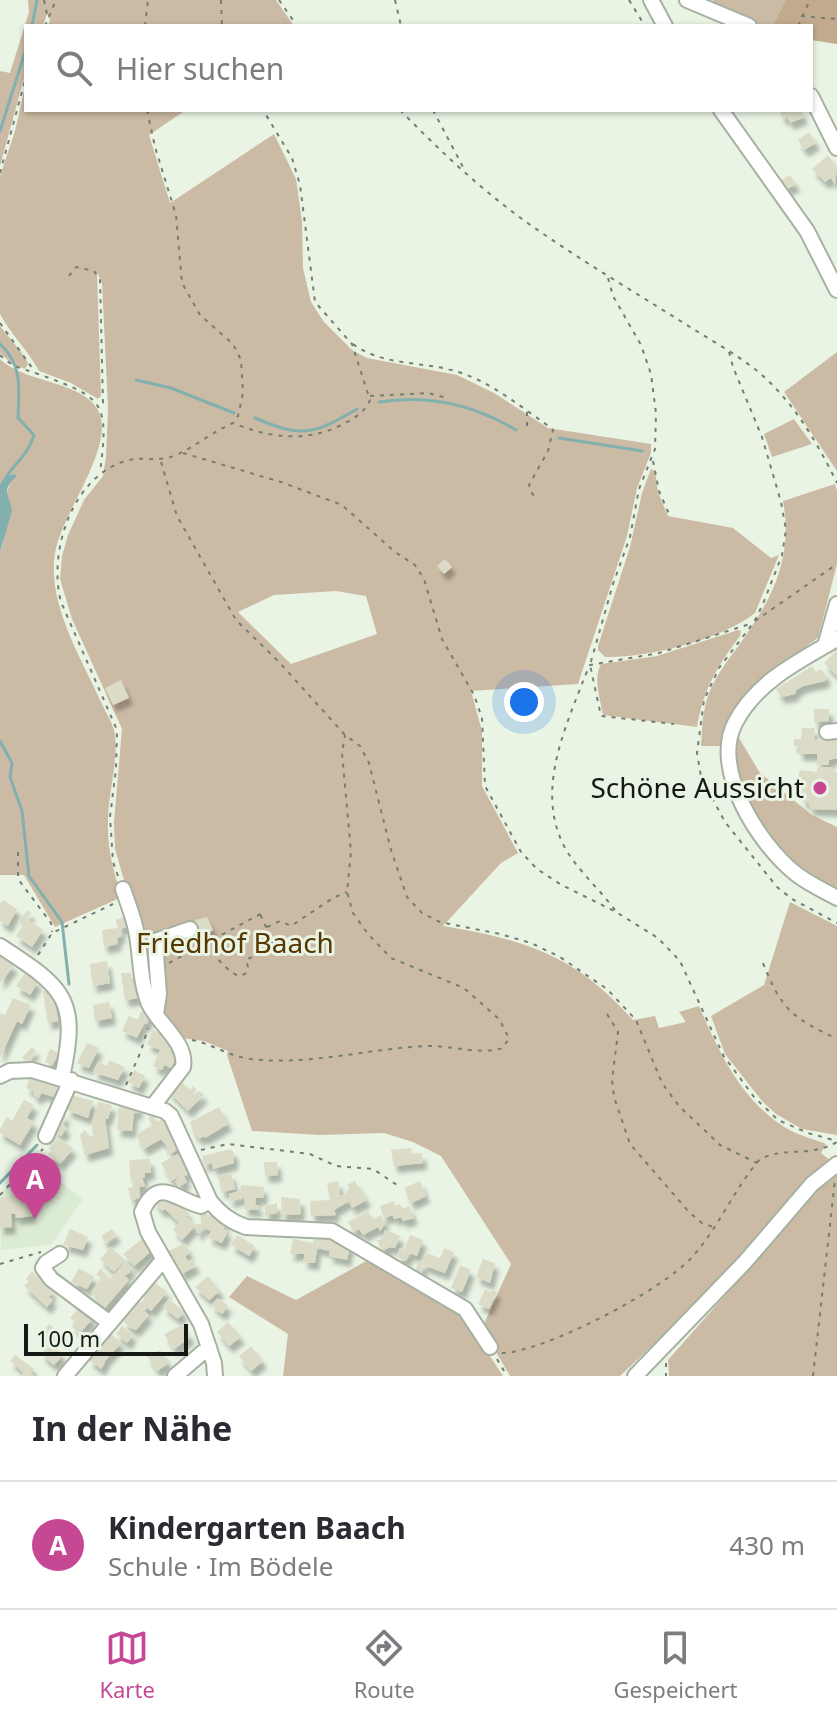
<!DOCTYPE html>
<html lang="de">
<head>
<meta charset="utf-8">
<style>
	:root { --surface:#fff; --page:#f2f2f3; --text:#2b2b33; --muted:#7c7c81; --line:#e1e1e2; --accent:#c64895 }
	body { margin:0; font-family:"Noto Sans",sans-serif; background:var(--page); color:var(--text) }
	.scale { position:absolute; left:24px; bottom:20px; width:164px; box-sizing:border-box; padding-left:8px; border:4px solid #151913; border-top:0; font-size:22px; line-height:28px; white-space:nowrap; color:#151913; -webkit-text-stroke:6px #e9f4e4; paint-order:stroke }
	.you { position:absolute; left:524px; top:702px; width:28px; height:28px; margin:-20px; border:6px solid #fff; border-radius:50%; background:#1a73e8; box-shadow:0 0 0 12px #1a73e833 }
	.badge { display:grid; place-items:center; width:52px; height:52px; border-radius:50%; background:var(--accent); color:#fff; font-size:26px; font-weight:700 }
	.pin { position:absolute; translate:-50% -66px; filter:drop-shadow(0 2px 4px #0008) }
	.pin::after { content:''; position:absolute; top:42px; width:28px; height:24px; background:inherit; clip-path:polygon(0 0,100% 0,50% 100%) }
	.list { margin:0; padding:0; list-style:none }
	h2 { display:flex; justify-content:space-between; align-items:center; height:104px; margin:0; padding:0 32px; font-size:34px }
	h2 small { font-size:26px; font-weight:400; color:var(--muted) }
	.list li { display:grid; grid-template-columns:52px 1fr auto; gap:24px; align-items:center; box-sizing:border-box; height:128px; padding:0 32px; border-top:2px solid var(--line) }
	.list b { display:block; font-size:30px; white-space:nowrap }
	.list p { margin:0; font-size:26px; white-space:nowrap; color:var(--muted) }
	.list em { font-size:26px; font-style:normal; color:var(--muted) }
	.icon { flex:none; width:44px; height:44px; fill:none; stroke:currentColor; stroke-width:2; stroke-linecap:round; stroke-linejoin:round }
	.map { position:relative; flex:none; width:837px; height:1376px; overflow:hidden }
	.search { position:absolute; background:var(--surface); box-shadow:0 2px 6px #0004; left:24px; right:24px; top:24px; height:88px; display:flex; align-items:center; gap:20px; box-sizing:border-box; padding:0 28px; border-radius:0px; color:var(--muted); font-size:30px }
	.sheet { height:232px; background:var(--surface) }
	nav { display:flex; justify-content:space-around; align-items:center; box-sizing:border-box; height:112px; border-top:2px solid var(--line); background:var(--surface); font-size:22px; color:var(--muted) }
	nav a { display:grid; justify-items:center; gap:4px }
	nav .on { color:var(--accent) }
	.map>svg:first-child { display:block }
	.built { fill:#dcebd4 }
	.green { fill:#ccbba4; fill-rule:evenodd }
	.forest { fill:#c1aa8d }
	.water { fill:#82b0af }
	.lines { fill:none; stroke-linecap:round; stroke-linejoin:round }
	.stream { stroke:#82b0af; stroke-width:3 }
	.building { fill:#dbdbc8; filter:url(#shadow) }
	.minor-casing { stroke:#a7b1a2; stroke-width:18 }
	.path { stroke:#767d72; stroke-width:2; stroke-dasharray:4 6; stroke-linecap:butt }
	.minor { stroke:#fff; stroke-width:14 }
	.poi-dot { fill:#c64895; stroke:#e9f4e4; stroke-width:3 }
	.labels { text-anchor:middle; stroke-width:6; stroke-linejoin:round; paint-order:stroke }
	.poi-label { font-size:28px; fill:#151913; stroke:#e9f4e4; text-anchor:end }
	.park-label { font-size:28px; fill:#563700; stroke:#e9f4e4 }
</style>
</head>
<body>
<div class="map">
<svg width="837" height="1376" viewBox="0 0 837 1376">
	<defs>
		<filter id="shadow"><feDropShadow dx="4" dy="7" stdDeviation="2" flood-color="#0004"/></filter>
	</defs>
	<rect width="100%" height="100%" fill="#e9f4e4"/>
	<path class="built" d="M33 1160 83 1199 51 1245 1 1250 0 1195Z"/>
	<path class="green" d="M28 0H276L294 26H48L50 20 47 14 43 26H26V71L0 166V71L10 73 29 12Z
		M713 0H786L772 26H763L712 5Z
		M26 82V110H186L149 135 170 203 274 134 296 179 302 221 303 268 311 302 324 322 352 350 367 358 457 375 494 393 548 428 651 444V453L637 488 627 536 578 684 471 691 482 731V786L518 853 501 863 443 926C526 940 575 955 633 1020L655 1016 659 1028 686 1022 679 1012 699 1006C718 1050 739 1096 780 1124 793 1134 811 1138 826 1144L821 1153 831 1161 709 1292 620 1376H510L482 1328 511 1264 441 1156 413 1142 384 1133 320 1135 252 1131 227 1055 228 1051 204 1041 182 1038 164 1017 153 998 147 939 128 894 115 849 114 822 122 729 72 619 60 579 62 556 68 535 84 500 103 476 106 457 108 408 102 283 97 272 101 396 98 399 71 383 39 371C28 350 11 335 0 314V176L15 131ZM336 591 366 596 377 634 291 664 238 612 274 595Z
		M0 326 25 357 28 364 25 369 12 364 0 353Z
		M837 352V471L784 392Z
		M0 359C24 383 85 381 99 412 115 448 61 514 55 553 47 604 81 657 101 702 105 711 111 720 114 730 120 753 108 795 108 820 107 848 113 871 122 897L55 927 24 875H0V552C10 529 0 498 13 478L3 481 0 489Z
		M794 419 812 444 772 457 764 434Z
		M651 469 655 471 658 492 668 516 733 528 771 558 779 555 755 613C721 640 648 658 605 657L598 650V646L630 547 642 493Z
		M835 484 837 491V564L818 638 757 682 732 714 722 746H701C702 732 702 717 706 703 713 675 735 653 750 629 778 588 792 550 783 501Z
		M738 630 741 631 740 636C718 665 703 690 697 727L603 715C600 698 593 678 601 664L657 656Z
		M736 733 760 773 812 815 837 827V891L801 872 777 846 742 790 734 761Z
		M790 902 837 926V1135L802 1129 776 1114 762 1101 725 1054 711 1016 764 985Z
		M837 1175V1376H669L668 1360 819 1189Z
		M370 1259 431 1293 465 1318 503 1376H283L288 1334 229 1297 247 1276 296 1300Z"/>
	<path class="forest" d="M786 0H837V44L811 40V26H772Z"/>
	<path class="water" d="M15 474 17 476C0 491 10 495 12 511L0 552V489L7 476Z"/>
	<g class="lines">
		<path class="stream" d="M32 26 37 0
			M0 131 26 49
			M0 344C23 365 19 389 18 418L34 435C27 459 7 468 0 489
			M136 380 171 388 234 413
			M379 402C429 394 473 404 516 430
			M255 418C302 438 313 435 357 409
			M559 438 642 451
			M0 741 12 763 10 777 22 811 29 876 62 922 69 984
			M0 1183 37 1145"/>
	</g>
	<path class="building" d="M779 110H801L804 117 790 123 787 117 783 119Z
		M809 132 816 143 804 150 798 140Z
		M828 155 837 167 835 185 831 178 825 182 812 169Z
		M790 175 796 185 786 189 780 181Z
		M445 559 452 567 444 574 437 566Z
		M837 650V676L824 663Z
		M812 666 816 672 821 669 827 676 825 681 803 686 796 690 795 694 781 697 776 689Z
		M121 680 129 698 113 705 105 688Z
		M814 709H829V721L814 722Z
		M802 728H815L814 739 837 740V758L829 760V765H817V754H799V746H794V739H801Z
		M817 767H832L833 773 837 772V810L811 809 807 801 802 802 803 787 796 786 800 770 817 772Z
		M3 900 17 909 8 926 0 921V904Z
		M27 910 31 913 27 919 43 930 32 947 16 936 23 926 18 923Z
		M126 916 129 926 120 929 122 936 117 938 118 944 104 947 102 930 118 928 116 920Z
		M207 917 213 930 200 937 194 926 197 924 195 920Z
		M0 957 14 966 0 983Z
		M107 961 110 983 93 986 90 964Z
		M25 973 38 982 30 995 16 986Z
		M121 973H131L132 983 138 982 140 998 125 1000Z
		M43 991H50L54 998 58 1021 48 1023Z
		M13 998 31 1005 22 1024 17 1021 0 1058V1013L5 1015Z
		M109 1002 112 1018 95 1021 93 1005Z
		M141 1011 150 1014 147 1024 144 1023 137 1038 122 1031 129 1016 138 1020Z
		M153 1030 167 1037 165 1042 173 1046 170 1052 177 1055 171 1068 164 1065 162 1070 153 1066 160 1050 147 1044Z
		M87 1043 99 1048 89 1068 77 1063Z
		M32 1047 36 1051 29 1058 32 1061 29 1064 22 1058Z
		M50 1049 59 1053 52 1065 45 1062Z
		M109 1060 125 1067 118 1080 93 1072 98 1062 107 1066Z
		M134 1070 145 1076 139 1088 128 1082Z
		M31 1075 58 1085 54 1097 41 1093 39 1098 33 1095 34 1091 26 1088Z
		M180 1080 190 1090 193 1086 197 1090 193 1093 195 1095 199 1091 204 1095 188 1111 168 1091Z
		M71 1095 93 1101 88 1118 67 1110Z
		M24 1100 34 1105 27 1118 34 1122 20 1145 0 1133V1129L7 1117 12 1121Z
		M98 1102 112 1105 108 1119 105 1118 109 1148 85 1155 80 1135 85 1130 90 1137 93 1136 92 1123Z
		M119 1104 139 1105 138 1113 134 1112 132 1131 117 1130Z
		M219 1107 228 1124 205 1138 204 1136 199 1139 196 1134 194 1135 190 1122Z
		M61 1113 66 1115 62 1125 67 1128 61 1136 53 1129Z
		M153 1115 157 1122 162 1119 167 1122 180 1148 167 1156 168 1148 161 1139 144 1149 136 1135 152 1125 148 1118Z
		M52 1134 57 1138 54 1141 57 1144 61 1139 73 1149 60 1164 48 1154 54 1148 46 1141Z
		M411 1148 412 1154 422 1153 423 1163 394 1166 391 1150Z
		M231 1149 234 1153V1163L213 1169 212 1163 204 1165 202 1156Z
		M178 1154 189 1174 184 1176 187 1182 178 1187 175 1181 180 1176 171 1181 161 1163Z
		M150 1159 151 1173H145V1177L142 1178 145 1186 139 1187 140 1198 131 1200 128 1188 134 1187 131 1181 129 1160Z
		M264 1162H277L278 1175 265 1176Z
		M231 1173 235 1189 222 1192 218 1176Z
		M338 1181 340 1195H345L349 1188 347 1185 355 1181 367 1200 352 1208 349 1201 334 1210 336 1215 311 1216 310 1201 330 1200 327 1183Z
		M420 1181 426 1196 411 1203 404 1188Z
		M241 1185 264 1187 263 1198H256L255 1205H259L258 1210 244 1209 245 1197 230 1201 229 1194 240 1191Z
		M20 1193V1197H25L26 1204H31L32 1216 16 1218 15 1214H11L12 1227 0 1228V1198Z
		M165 1195 173 1198 189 1214 186 1217 196 1225 182 1240 173 1229 179 1223 165 1209 162 1211 153 1201Z
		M281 1197 300 1199 301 1214 282 1215Z
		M394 1201 395 1206 400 1204 402 1209 409 1206 414 1218 403 1221 401 1217 394 1219 393 1215 384 1218 380 1206Z
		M277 1203V1213L269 1214V1217H265V1206Z
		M368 1211 373 1219 381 1215 385 1224 380 1231 378 1227 363 1235 359 1229 354 1232 348 1222Z
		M200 1213H205L226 1222 223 1229 228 1231 222 1243 208 1237 211 1231 204 1228H201V1233H197L196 1224H201Z
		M70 1229 88 1237 83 1250 63 1245Z
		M112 1229 117 1235 106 1243 101 1236Z
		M385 1230 400 1236 395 1248 390 1247 382 1251 377 1240 382 1239Z
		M237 1235 255 1246 249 1256 231 1245Z
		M315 1235 350 1245 347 1260 329 1256 330 1251 317 1248 315 1263 303 1262 305 1254H290L293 1239 313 1243Z
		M410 1235 423 1240 417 1256 410 1253 406 1261 397 1257 400 1248 404 1250Z
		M146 1236 156 1247 134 1266 123 1254Z
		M183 1244H185L190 1253 185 1256 188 1261 192 1259 196 1266 182 1274 169 1251Z
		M111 1247 125 1260 114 1272 100 1259Z
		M444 1248 454 1252 445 1273 423 1265 421 1273 415 1271 419 1261 423 1262 427 1253 440 1258Z
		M483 1259 495 1263 490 1283 476 1277Z
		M125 1262 132 1268 128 1274 124 1275 129 1280 103 1310 94 1303 100 1295 96 1296 91 1292 101 1280 107 1284 96 1274 101 1268 109 1280Z
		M460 1265 471 1270 462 1292 451 1288Z
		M79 1268 94 1277 87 1289 71 1282Z
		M32 1271 53 1292 49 1297 53 1300 47 1307 24 1286 29 1281 26 1279Z
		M208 1276 220 1291 209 1300 195 1287Z
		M154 1282 167 1292 151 1311 147 1307 144 1311 149 1315 136 1330 131 1328 123 1321 139 1301 141 1303 145 1298 142 1296Z
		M492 1289 497 1292 489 1309 478 1304 485 1290 491 1292Z
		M218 1298 228 1306 222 1314 211 1305Z
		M169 1299 184 1312 178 1319 163 1307Z
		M79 1307 93 1318 80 1333 72 1327 76 1323 70 1318Z
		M228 1322 241 1337 229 1346 217 1332Z
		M49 1324 56 1330 47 1341 40 1334Z
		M182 1325 191 1337 174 1349 164 1334Z
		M122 1326 133 1335 127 1343 116 1334Z
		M110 1333 121 1343 104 1362 105 1363 101 1369 89 1360Z
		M51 1344 63 1355 54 1365 41 1354Z
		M251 1346 263 1361 251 1371 239 1356Z
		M160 1350 169 1363 157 1371 147 1356Z
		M15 1355 34 1369 30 1373 34 1376H21L24 1373 10 1361Z"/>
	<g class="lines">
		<g class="minor-casing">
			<path id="minor" d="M651 0 665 26
				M687 0 749 26
				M811 96 837 148
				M721 110 807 231 837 290
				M837 639C799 661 756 682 735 723 711 770 759 844 795 873 807 883 823 890 837 898
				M825 646 837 604
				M827 732 837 731
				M123 889C128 904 135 920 137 936 141 959 140 982 149 1004 159 1025 187 1042 183 1067L153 1106
				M0 946C63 987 80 998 62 1077
				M156 1014 159 994 155 941 190 929
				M0 1076 10 1071 32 1070 165 1111 171 1116 210 1201C220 1214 231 1222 246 1227L332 1231 465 1309 490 1347
				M46 1136 71 1080
				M210 1201 201 1206C176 1200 158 1175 142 1212L148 1232 201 1324 214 1363 215 1376
				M60 1254 46 1263 43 1268 51 1279 110 1323
				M65 1376 163 1260
				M175 1376 209 1347
				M635 1376 745 1262 812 1184 837 1164"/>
		</g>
		<path class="path" d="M44 0 48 19
			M221 0 222 26
			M279 0 297 26
			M395 0 401 26
			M629 0 645 26
			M801 16 837 19
			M45 26 56 0
			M145 26 148 0
			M798 26 810 0
			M147 110 155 147 176 215 182 283 200 315 233 344 241 360 243 393 238 416 233 423
			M400 110C444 155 490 198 542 233 590 266 641 296 690 327 712 341 736 354 756 370 792 399 817 442 837 483
			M433 110 464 169
			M0 173 26 77
			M69 276 76 267 94 271 100 279 103 403 101 407
			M608 278 613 296 641 345 651 374 656 413 655 449 639 489 630 537 613 584 590 665 601 716 674 724
			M0 323 35 372
			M353 344C383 366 420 361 455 371 488 380 520 406 547 425L553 430 548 451 529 485 530 491 536 498
			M729 352 733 367 762 437 781 502 786 530 782 555 763 604 754 622 719 668 704 700 697 753 701 777 725 822 777 887 792 899 837 923
			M0 355C13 368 22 368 38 374 105 398 109 402 100 473
			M370 396 428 393 447 398
			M527 412V429
			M183 453 281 482 342 505 395 552 415 565 424 579 442 639 474 695 482 718 485 786 521 852 537 869 560 884 616 912 658 938 680 961 723 1055 754 1097 778 1120 808 1133 837 1141
			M653 461 659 491 669 514
			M161 462 177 516 236 620 279 662 345 735 360 746 369 763 391 850 407 897 422 913 440 922 500 934 531 943 560 957 607 989 636 1020 662 1083 679 1106 720 1145 757 1163
			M755 621 837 564
			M18 852V879L51 923 52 932
			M118 876 113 862 110 817 116 769 117 730 61 602C48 553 71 478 125 461 141 456 157 462 174 456 195 447 212 432 233 423 269 438 308 443 343 424 355 418 365 412 370 400L352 344 315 302 300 185 292 158 263 110
			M615 910C600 890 581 873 568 853 533 796 564 731 585 676L590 665 659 653 750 624
			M267 927 280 921 291 926 333 898 347 892
			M208 943C215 957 224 968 238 976L245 974 248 967 246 960 267 950 265 946 273 942 260 914
			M38 955 52 933 113 904
			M169 963 266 911
			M763 963C782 1011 792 1017 837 1039
			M607 1014 618 1032 612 1080 614 1097 630 1144 689 1212 702 1223 713 1227
			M192 1040C212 1044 229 1056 250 1059 311 1066 369 1048 429 1046 454 1046 479 1055 503 1048L509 1038 499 1019 464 988 391 958 368 934 353 913 347 892 351 852 342 753 345 735
			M126 1085 141 1051 148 1028
			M201 1150 228 1144 310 1154 336 1166 373 1169 400 1187
			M0 1195 43 1149
			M0 1264 41 1252
			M502 1353C545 1352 665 1289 693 1256 719 1227 734 1189 760 1159 788 1146 808 1158 837 1142
			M497 1359 507 1376
			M666 1363V1376
			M813 1376 835 1180"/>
		<use href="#minor" class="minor"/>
	</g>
	<circle class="poi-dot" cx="820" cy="788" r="8"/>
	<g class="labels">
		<g class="poi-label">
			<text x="804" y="798">Schöne Aussicht</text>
		</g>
		<g class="park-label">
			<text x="235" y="953">Friedhof Baach</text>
		</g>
	</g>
</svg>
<div class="scale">100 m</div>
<div class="you"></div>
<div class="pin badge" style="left:35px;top:1219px">A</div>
<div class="search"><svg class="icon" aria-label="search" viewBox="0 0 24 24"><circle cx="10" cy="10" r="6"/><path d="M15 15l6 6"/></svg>Hier suchen</div>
</div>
<section class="sheet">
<h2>In der Nähe<small></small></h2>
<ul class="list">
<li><span class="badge">A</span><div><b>Kindergarten Baach</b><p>Schule · Im Bödele</p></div><em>430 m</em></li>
</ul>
</section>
<nav>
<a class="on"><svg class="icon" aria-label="map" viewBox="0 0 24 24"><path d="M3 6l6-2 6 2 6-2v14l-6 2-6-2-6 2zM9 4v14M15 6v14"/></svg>Karte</a>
<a><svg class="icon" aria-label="directions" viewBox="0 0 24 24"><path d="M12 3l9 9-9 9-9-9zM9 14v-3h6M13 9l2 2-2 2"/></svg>Route</a>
<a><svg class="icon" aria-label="saved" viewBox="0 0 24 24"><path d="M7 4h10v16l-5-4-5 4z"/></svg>Gespeichert</a>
</nav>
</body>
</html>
